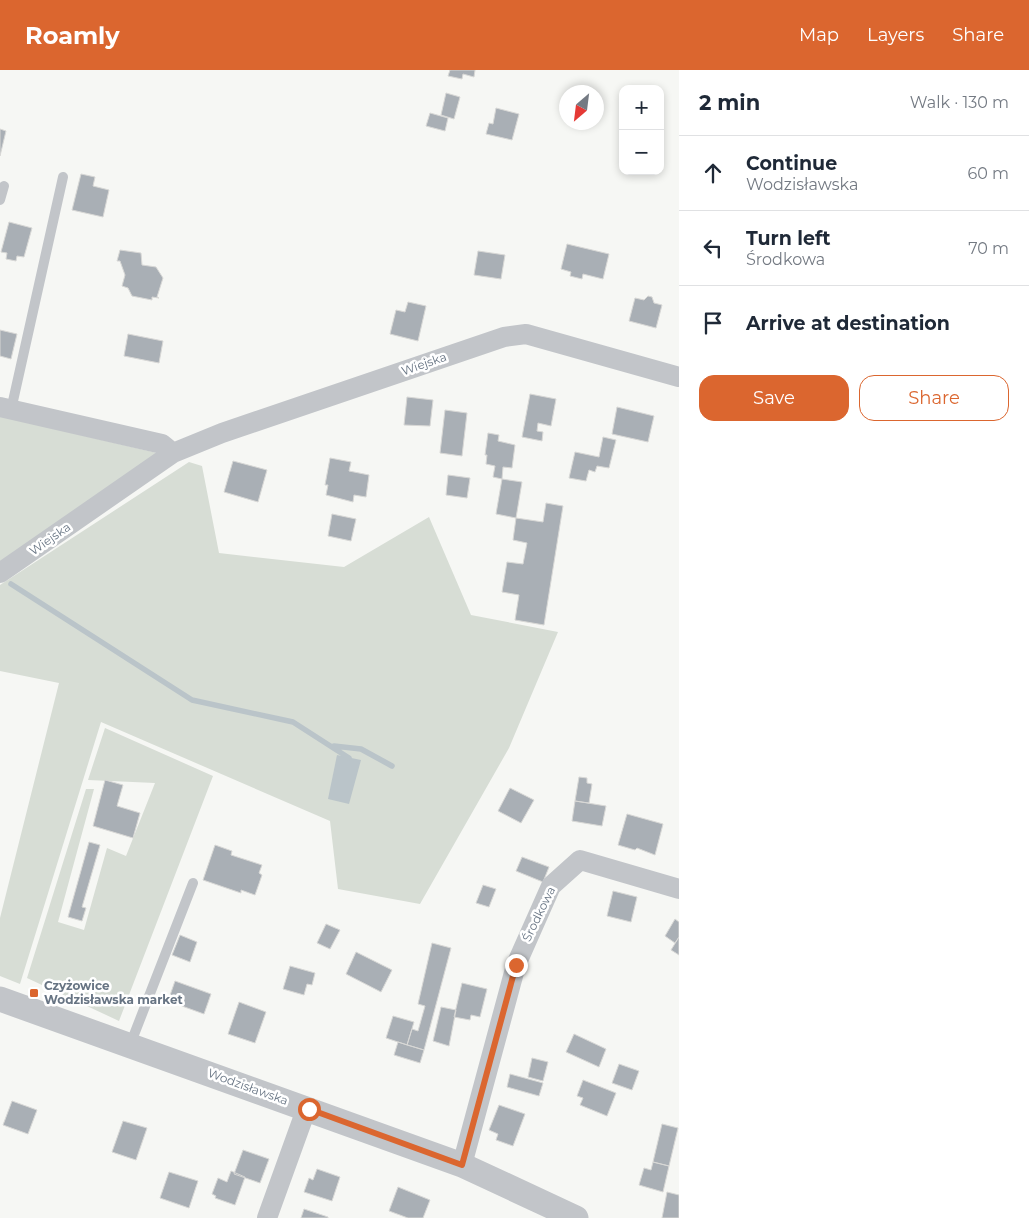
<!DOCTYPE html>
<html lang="en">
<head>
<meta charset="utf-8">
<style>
	:root { --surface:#fff; --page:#f2f2f3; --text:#1f2937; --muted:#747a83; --line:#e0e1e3; --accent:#db662f }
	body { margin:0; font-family:Montserrat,sans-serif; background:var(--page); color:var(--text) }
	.controls { position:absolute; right:15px; top:15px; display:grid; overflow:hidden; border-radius:10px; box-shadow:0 2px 8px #0003 }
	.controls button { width:45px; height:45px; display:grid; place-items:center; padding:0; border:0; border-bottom:1px solid var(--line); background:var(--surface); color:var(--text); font:25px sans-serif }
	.compass { position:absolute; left:559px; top:15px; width:45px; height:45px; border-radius:50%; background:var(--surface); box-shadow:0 2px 8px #0003; rotate:208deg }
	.stop { position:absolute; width:15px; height:15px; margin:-11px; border:4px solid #db662f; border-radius:50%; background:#fff }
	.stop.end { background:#db662f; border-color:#fff; box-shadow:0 1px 5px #0008 }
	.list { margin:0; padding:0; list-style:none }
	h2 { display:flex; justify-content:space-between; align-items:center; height:65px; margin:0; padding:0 20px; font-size:21px }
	h2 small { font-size:16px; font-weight:400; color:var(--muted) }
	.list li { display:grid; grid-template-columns:32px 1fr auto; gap:15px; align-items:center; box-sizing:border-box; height:75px; padding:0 20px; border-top:1px solid var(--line) }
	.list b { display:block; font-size:19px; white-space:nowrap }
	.list p { margin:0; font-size:16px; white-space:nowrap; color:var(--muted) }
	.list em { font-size:16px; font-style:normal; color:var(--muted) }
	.actions { display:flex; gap:10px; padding:15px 20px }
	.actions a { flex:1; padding:11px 0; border:1px solid var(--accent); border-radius:15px; text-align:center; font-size:18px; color:var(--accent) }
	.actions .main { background:var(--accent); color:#fff }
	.icon { flex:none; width:28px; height:28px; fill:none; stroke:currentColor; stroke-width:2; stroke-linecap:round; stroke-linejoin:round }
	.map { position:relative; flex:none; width:679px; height:1148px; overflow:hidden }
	header { display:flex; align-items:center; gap:30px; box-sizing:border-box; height:70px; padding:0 25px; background:var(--accent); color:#fff }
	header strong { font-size:24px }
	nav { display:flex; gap:28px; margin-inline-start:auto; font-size:18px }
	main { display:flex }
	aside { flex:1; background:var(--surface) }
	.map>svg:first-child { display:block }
	.green { fill:#d7ddd5 }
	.water { fill:#bac4c9 }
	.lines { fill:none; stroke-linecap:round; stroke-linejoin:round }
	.stream { stroke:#bac4c9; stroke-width:5.5 }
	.building { fill:#a9afb5; stroke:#d8d8d6 }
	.service { stroke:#c2c5c9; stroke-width:10 }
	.minor { stroke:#c2c5c9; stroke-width:20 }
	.tertiary { stroke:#c2c5c9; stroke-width:25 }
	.route { stroke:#db662f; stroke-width:6 }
	.poi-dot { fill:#db662f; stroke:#fff; stroke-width:2 }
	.labels { text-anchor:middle; stroke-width:5; stroke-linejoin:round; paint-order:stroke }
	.street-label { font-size:12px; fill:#677483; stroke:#fff }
	.poi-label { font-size:12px; font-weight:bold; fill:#677483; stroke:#fff; text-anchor:start }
</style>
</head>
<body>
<header>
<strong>Roamly</strong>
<nav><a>Map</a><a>Layers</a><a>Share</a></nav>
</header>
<main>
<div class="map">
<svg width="679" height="1148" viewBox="0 0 679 1148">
	<rect width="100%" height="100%" fill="#f6f7f4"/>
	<path class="green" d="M0 346 157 383 0 494Z
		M189 392 202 396 219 483 344 497 429 447 471 545 558 562 509 678 420 834 338 819 330 751 101 652 20 914 0 906V848L59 613 0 601V515Z
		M105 658 213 706 119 951 27 908 86 719H94L58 852 84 860 107 778 126 786 155 713 88 710Z"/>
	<path class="water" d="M337 685 361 690 349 734 328 729Z"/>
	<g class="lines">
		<path class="stream" d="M11 514 192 630 293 652 349 688
			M334 676 361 679 392 696"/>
	</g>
	<path class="building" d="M450 0H475L474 7 463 4 462 9 448 6Z
		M446 23 460 27 454 49 441 45Z
		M496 38 519 44 512 70 486 64 489 53 493 54Z
		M430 43 448 48 445 61 426 56Z
		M0 59 6 61 0 86Z
		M81 104 95 107 93 116 109 120 103 147 72 140Z
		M9 152 32 158 24 187 17 186 16 191 6 189 7 183 1 182Z
		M567 174 609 184 603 209 583 204 582 209 570 206 571 202 561 199Z
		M120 180 141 183 142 195 156 197 163 208 157 227 159 228 152 227V230L132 226 128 218 122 216 125 205 120 191H117Z
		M478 181 505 185 501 209 474 205Z
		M648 226 652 227 654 233 662 235 656 258 629 251 635 228 644 230Z
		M408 232 426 236 418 271 390 264 396 240 405 242Z
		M0 260 17 264 11 289 0 286Z
		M128 264 163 271 159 293 124 286Z
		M530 324 556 329 551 356 538 353 537 361 543 362 542 371 522 367Z
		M407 327 433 330 430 356 404 355Z
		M617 337 654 346 648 372 612 364Z
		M445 340 467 343 462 386 440 383Z
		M488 363 499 365 498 371 515 375 512 398 503 397 502 409 493 407 495 396 486 394 487 385H485Z
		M603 367 616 370 609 398 597 396 595 402 589 400 586 411 569 408 575 382 599 387Z
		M330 388 351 392 349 401 369 405 366 427 354 425 353 432 326 425 328 415H325Z
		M233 391 267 400 258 432 224 422Z
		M448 405 470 408 467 428 446 425Z
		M502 409 522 412 516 448 496 444Z
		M546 433 563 436 544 555 515 550 519 525 502 522 507 492 523 494 527 473 513 470 516 448 543 452Z
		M332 444 356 449 351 471 328 466Z
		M579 707 587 708V713L592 714 589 733 575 731Z
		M105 710 123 715 117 736 140 743 133 768 93 756Z
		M510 718 534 730 521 753 498 741Z
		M575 731 606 736 602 756 572 751Z
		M627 744 663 754 655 785 637 778 635 780 618 775Z
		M89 772 100 775 82 837 86 838 82 851 68 847Z
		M215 775 232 781 231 785 262 795 259 803 262 805 255 825 241 820V823L203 810Z
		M522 787 549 797 543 812 516 801Z
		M483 815 496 819 489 837 476 833Z
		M613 821 637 827 631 852 607 846Z
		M675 849 679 852V867L675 873 665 866Z
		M326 854 340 860 330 879 317 873Z
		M180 865 197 872 190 892 172 885Z
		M679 867V885L671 880Z
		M432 873 451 878 424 980 407 975 412 959 418 961 425 936 418 934Z
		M356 882 392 900 381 922 346 904Z
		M290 896 315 903 312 915 307 914 304 925 283 919Z
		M175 911 211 924 204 944 168 931Z
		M462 913 487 919 480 947 471 945 470 950 454 947Z
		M239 932 266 942 255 973 228 964Z
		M441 937 456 940 449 976 433 971Z
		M393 946 414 952 407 975 386 968Z
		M574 964 606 979 599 997 566 982Z
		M398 972 424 980 420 993 394 985Z
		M532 988 548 992 543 1011 528 1007Z
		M619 994 639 1001 632 1020 612 1013Z
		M510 1004 543 1013 539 1026 507 1017Z
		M583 1010 616 1023 607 1046 580 1035 583 1028 577 1026Z
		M12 1031 37 1040 28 1064 3 1055Z
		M499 1035 525 1044 513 1076 496 1070 498 1064 489 1060Z
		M123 1051 147 1058 136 1090 112 1082Z
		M662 1054 678 1058 669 1096 653 1092Z
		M243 1080 269 1089 260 1113 234 1104Z
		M653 1092 669 1096 663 1122 639 1115 644 1098 651 1100Z
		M317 1099 340 1107 332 1131 304 1122 309 1108 313 1110Z
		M231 1101 245 1107 235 1135 215 1128 216 1126 212 1124 218 1108 227 1112Z
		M169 1102 198 1111 189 1138 160 1128Z
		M398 1117 430 1130 423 1148H408L389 1141Z
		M667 1122 679 1125V1148H662Z
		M304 1139 328 1147V1148H301Z"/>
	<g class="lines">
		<path class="service" d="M0 130 4 116
			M11 340 63 107
			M130 975 193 813"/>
		<path class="minor" d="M0 337 162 374 173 383
			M0 503 173 383 222 363 504 267 526 264 679 307
			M462 1095 516 895 551 816 580 790 679 819
			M267 1148 302 1051 309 1039"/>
		<path class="tertiary" d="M0 929 462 1095 576 1148"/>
	</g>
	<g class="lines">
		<path class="route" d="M309 1039 462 1095 516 895"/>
	</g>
	<rect class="poi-dot" x="29" y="918" width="10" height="10" rx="2.5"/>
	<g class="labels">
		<g class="street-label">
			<text transform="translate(424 294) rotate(-19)" y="4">Wiejska</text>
			<text transform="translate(50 469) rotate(-35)" y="4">Wiejska</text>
			<text transform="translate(539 844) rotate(-64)" y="4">Środkowa</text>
			<text transform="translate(248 1017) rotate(20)" y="4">Wodzisławska</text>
		</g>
		<g class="poi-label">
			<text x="44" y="920">Czyżowice<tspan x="44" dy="14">Wodzisławska market</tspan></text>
		</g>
	</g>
</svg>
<div class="controls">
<button>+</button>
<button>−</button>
</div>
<svg class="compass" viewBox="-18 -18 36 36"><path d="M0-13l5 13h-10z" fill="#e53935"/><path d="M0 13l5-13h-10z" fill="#747a83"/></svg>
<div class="stop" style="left:309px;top:1039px"></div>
<div class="stop end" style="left:516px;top:895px"></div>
</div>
<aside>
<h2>2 min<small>Walk · 130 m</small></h2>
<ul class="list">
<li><svg class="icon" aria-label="ahead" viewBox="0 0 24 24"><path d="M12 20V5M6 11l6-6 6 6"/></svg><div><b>Continue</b><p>Wodzisławska</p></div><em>60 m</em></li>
<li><svg class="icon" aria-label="left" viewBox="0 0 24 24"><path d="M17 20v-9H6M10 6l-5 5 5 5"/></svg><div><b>Turn left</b><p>Środkowa</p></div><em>70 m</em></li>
<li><svg class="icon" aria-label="arrive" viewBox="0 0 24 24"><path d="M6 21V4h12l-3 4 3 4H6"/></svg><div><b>Arrive at destination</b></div></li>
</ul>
<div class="actions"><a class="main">Save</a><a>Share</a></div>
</aside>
</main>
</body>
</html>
